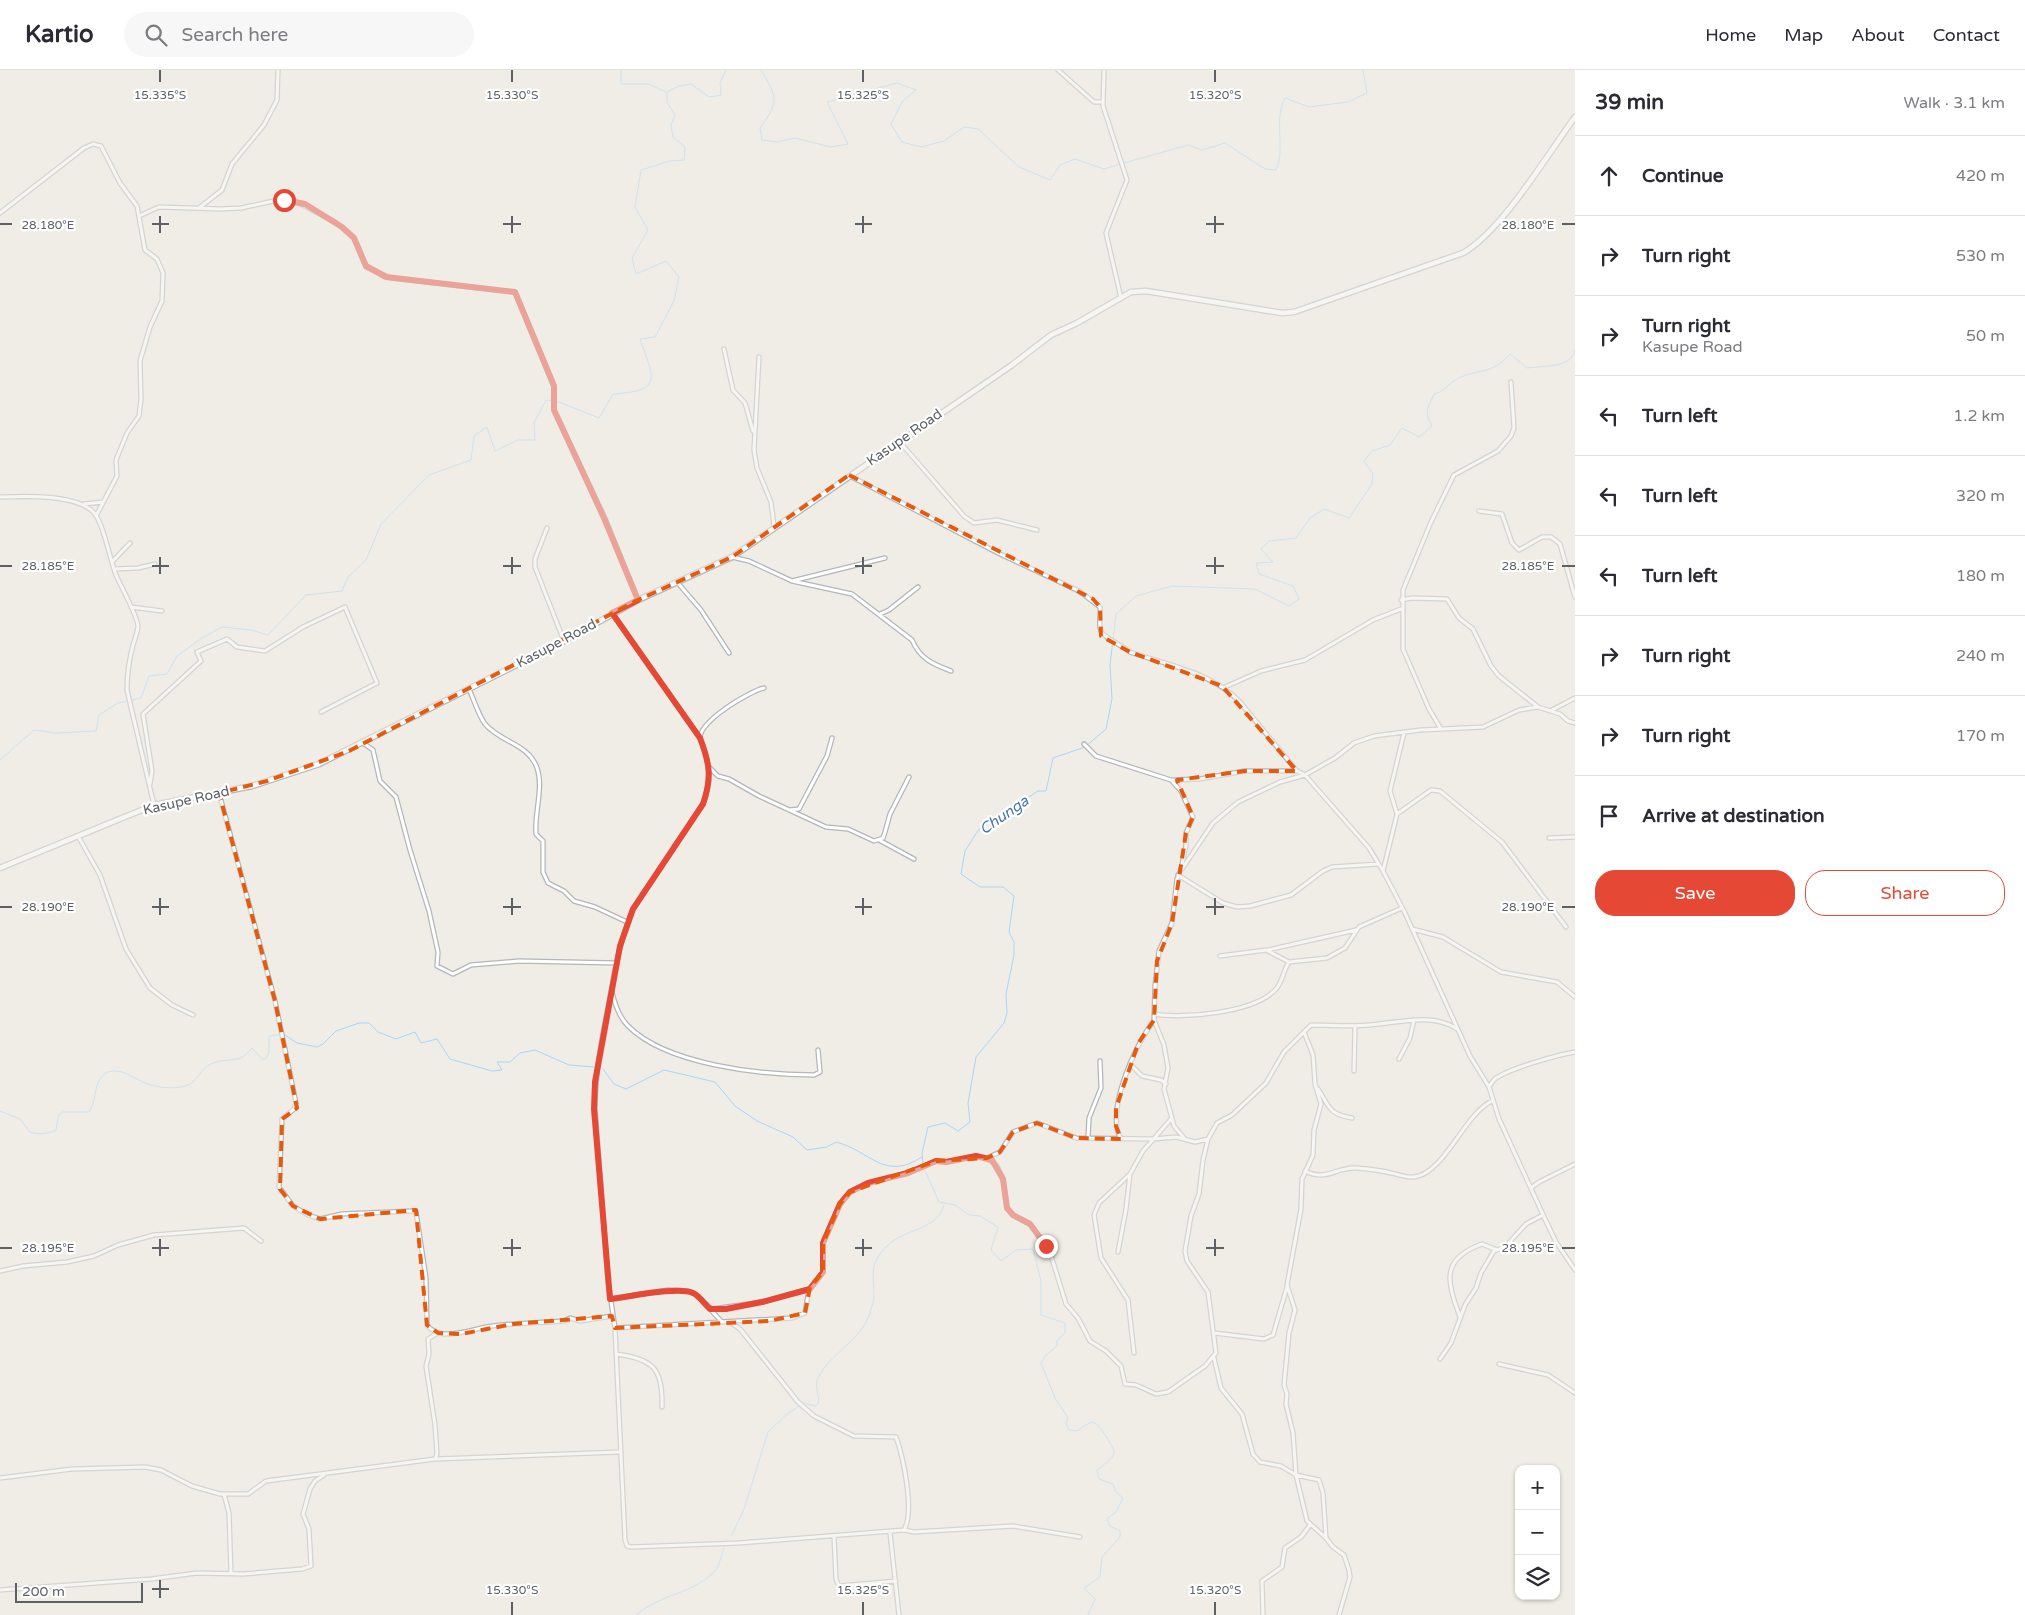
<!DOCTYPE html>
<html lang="en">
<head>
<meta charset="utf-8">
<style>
	:root { --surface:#fff; --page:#f7f7f7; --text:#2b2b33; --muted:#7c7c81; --line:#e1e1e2; --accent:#e54936 }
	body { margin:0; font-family:"Varela Round",sans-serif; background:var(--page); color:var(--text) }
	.controls { position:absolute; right:15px; bottom:15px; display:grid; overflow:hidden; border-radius:10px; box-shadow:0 1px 4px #0004 }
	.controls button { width:45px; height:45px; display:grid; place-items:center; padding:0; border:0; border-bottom:1px solid var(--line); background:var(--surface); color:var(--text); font:25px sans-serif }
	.scale { position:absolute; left:15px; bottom:12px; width:128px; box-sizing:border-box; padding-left:5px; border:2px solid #5d6166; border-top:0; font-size:14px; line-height:18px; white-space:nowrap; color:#5d6166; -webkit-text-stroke:4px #fff; paint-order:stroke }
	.stop { position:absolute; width:15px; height:15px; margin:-11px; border:4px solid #e54936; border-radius:50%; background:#fff }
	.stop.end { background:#e54936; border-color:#fff; box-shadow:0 1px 5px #0008 }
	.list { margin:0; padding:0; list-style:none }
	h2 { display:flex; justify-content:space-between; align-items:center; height:65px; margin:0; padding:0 20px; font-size:21px }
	h2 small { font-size:16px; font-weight:400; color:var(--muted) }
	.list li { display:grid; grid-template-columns:32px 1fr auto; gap:15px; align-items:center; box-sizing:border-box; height:80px; padding:0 20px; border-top:1px solid var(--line) }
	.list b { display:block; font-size:19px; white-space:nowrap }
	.list p { margin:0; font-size:16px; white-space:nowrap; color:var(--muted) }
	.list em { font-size:16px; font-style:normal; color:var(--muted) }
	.actions { display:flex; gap:10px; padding:15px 20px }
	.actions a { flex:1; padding:11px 0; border:1px solid var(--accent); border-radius:20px; text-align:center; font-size:18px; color:var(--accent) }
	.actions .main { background:var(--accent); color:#fff }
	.icon { flex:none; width:28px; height:28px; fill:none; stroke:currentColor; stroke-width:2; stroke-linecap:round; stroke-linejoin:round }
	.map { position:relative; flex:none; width:1575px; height:1545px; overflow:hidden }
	header { display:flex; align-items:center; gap:30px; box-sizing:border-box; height:70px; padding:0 25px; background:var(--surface); border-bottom:1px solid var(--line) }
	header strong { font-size:24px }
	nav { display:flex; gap:28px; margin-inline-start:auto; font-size:18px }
	.search { width:350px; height:45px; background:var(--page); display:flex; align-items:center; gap:12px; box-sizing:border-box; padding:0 18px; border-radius:28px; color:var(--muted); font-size:19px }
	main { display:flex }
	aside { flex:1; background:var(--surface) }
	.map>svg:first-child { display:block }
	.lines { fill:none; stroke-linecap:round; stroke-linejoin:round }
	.stream { stroke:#a8d5fd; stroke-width:1 }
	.minor-casing { stroke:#b3b6ba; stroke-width:5.5 }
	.tertiary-casing { stroke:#b3b6ba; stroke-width:7 }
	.minor { stroke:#fff; stroke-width:3 }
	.tertiary { stroke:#fff; stroke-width:4.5 }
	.route { stroke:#e54936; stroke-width:6 }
	.marked { fill:none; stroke:#e8590c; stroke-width:4; stroke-dasharray:10 6; stroke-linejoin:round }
	.ticks { fill:none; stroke:#5d6166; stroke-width:2 }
	.labels { text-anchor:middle; stroke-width:4.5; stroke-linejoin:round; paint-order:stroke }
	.street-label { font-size:14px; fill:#5d6166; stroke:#fff }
	.water-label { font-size:15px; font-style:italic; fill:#4475af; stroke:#fff }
	.ticks-label { font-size:12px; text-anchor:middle; fill:#5d6166; stroke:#fff; stroke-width:4.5; stroke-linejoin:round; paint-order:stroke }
</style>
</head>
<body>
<header>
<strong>Kartio</strong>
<div class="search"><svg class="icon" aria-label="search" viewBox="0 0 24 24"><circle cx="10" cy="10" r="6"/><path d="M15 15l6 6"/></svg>Search here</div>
<nav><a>Home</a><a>Map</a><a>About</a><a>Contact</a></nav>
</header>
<main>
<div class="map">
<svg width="1575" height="1545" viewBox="0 0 1575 1545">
	<rect width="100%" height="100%" fill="#efede6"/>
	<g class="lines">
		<path class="stream" d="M621 0V14H648L666 22
			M761 0C777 27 780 31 760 58L762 70 777 72 795 68 831 77 848 74 827 32 897 13 916 20 902 32 891 54 902 72 921 77 944 71 964 57 978 59 1019 97 1050 110 1060 95 1075 89 1104 99 1120 94
			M1124 93 1188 75 1202 80 1225 73 1265 99 1276 100C1286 77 1273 51 1285 28L1309 37 1348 32 1367 23 1363 0
			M0 690 34 660 56 663 96 661 99 645 118 633 141 628 149 606 167 604 177 586 202 568 222 557 251 560 268 565 306 525 342 521 348 507 366 490 381 454 429 405 471 390 474 366 487 357 495 381 518 370H535L534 353 546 330 559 332 599 348 613 324C665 321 653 307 640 269L655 267 674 231 679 207 666 191 636 204 632 188 648 160 635 137 641 100 670 91 684 90 685 77 673 67 671 55 675 45 667 32V22L679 16 691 14 709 27 721 25 720 13 726 0
			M285 965 297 973 317 977 323 974 336 961 359 953H369L378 962 396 969 415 962 421 973 437 969 450 989 492 1001 502 1000 497 992H510L520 983 535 980 569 995 595 997
			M603 999 614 1014 626 1019 664 1000 715 1012 735 1036 757 1051 793 1067 807 1080 827 1077 836 1072C871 1081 884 1112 922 1087
			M0 1041 20 1049 30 1062C40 1065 47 1064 56 1060L58 1047 62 1042H89C98 1029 92 1012 107 1002 121 998 130 1006 143 1012 156 1018 175 1020 188 1015 198 1011 201 998 211 994 228 986 238 996 252 978L263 990 266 988 269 983V966L279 965
			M923 1094 922 1083 928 1057 945 1053 958 1061 970 1052 968 1033 976 987 1004 953 1007 943 1006 924 1014 885V872L1009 862 1014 826 1003 817H980L961 804 965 781 979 759 1038 721H1046L1053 688 1085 677 1106 659 1112 629 1110 595 1116 544 1136 526 1172 516 1255 519 1289 536 1299 529 1293 516 1259 504 1256 493 1273 492 1261 479 1269 471 1296 468 1310 448 1324 439 1349 448 1372 414 1373 404 1364 391 1372 381 1390 375 1402 358 1419 367 1432 356C1424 343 1428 337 1434 324 1444 322 1448 314 1457 309 1477 298 1491 306 1510 284L1527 298C1542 296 1573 298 1575 280
			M924 1098 939 1132 955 1135 969 1145 980 1146 998 1157 991 1180 1001 1191 1016 1180 1033 1179 1041 1211V1245L1065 1253V1263L1057 1271V1276L1046 1285 1041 1293 1055 1328 1068 1348 1066 1353 1069 1360 1077 1361C1083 1358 1088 1351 1095 1353 1099 1354 1115 1379 1114 1383 1113 1389 1102 1396 1097 1400L1099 1409 1113 1414 1115 1421 1123 1428 1116 1442 1107 1449 1110 1456 1120 1461V1467L1102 1487 1100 1507 1084 1518 1095 1529 1088 1545
			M805 1333 815 1336 818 1334C821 1325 813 1317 818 1308 830 1283 861 1271 870 1243 871 1238 875 1229 874 1224 873 1202 870 1193 887 1176 905 1158 937 1161 944 1135
			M732 1465 744 1439 768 1362 787 1344 799 1336
			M636 1545C660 1524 690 1525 713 1503 719 1498 721 1486 724 1478"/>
		<g class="minor-casing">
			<path id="minor" d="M1058 0 1094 32H1102
				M1104 0 1103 36 1127 110 1106 163 1121 228
				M199 138 222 120 232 94 264 55 277 30 278 0
				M0 143 84 78 93 74 101 76 120 113 137 136 145 180 157 189 163 203 162 231 150 257 140 291 141 329 139 346 127 363 116 390 117 406 96 446
				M139 146 159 137 221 139 241 138 278 130 295 131 335 152 354 168 366 197 391 208 515 222 554 316V340L605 448 638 530
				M724 279 733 320 745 333 753 361
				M759 287 754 380 757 398 771 432 774 456
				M899 371 964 446 974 453 997 450 1037 460
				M850 406 998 483 1079 521 1100 537C1101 545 1098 554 1101 561 1102 566 1124 577 1130 582 1167 595 1212 602 1240 632L1297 701 1305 705 1369 778 1383 801 1405 843 1470 986 1489 1017 1499 1049 1545 1149 1556 1172 1575 1200
				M0 427C23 426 84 423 97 447 106 464 109 486 116 505 121 517 138 546 138 557 137 563 135 569 133 575 129 590 127 604 127 620L154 735
				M84 434 103 432
				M1479 441 1502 444 1512 473 1519 480 1542 467H1551L1560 474 1575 527
				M547 458 535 489V497L564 571
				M732 487 749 491 792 511 885 488
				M112 492 130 473
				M114 499 138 498 155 494
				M792 511 852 524 912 570C920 589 933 594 951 601
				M677 512 701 540 729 583
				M1401 530 1412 528 1447 529 1459 548 1473 559 1491 596 1499 606 1538 637 1560 644 1568 651 1575 653
				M131 537 162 541
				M613 544 700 668C710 694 712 708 703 734L633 839C620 869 615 901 609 932 602 968 595 1003 595 1039L608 1211 615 1258 625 1470 627 1476 631 1477 739 1473 904 1460C915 1442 903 1386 896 1367L854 1366 814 1346 798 1332 740 1259 730 1252
				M880 544 889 540 918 517
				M1225 617 1261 601 1305 590 1373 550 1401 539
				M469 619C474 630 478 644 485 654 500 672 529 674 537 698 544 718 534 743 536 764L543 771V802L548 813 564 821 574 831 595 837 627 852
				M1552 640 1575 628
				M1441 659 1429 639 1403 579V520L1431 452 1454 405 1498 381 1511 366 1514 358 1511 312
				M700 668C700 651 748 622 764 618
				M363 673 373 680 380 711 396 727 410 780 429 841 438 882 437 896 453 904 471 895 519 891 617 893
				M1084 674 1096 686 1171 710 1181 721 1193 747 1186 763V776L1181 799 1177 809 1172 853 1159 881 1155 916 1154 950 1164 975 1168 998 1164 1019 1174 1056 1184 1068
				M709 697 718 706 729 709 759 726 826 757 848 759 874 771 883 768 885 762 890 744 909 707
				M1172 710 1200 709 1245 701H1297
				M150 714 152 701 143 644 201 591 197 582 227 569 237 577 265 581 303 557 345 537 377 613 321 642
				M219 723 275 931 296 1033 294 1039 282 1049 279 1117 293 1136 308 1145 320 1149 342 1144 412 1141 416 1142 426 1208 427 1255C431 1261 437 1263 444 1264 459 1265 471 1260 486 1257 512 1253 538 1253 564 1251L570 1248 580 1251 612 1246
				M789 740 799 739 827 686 832 668
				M1397 744 1431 720 1440 721 1502 772 1566 857
				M78 766 100 805 126 879 150 918 172 935 193 945
				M1549 768 1575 767
				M879 770 914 789
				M1182 799 1213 753 1238 732 1280 712 1305 705 1335 688 1354 673 1374 666 1421 660 1483 657 1519 640 1538 637
				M1383 801 1397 744 1390 721 1404 663
				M1178 805 1223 833 1237 837 1250 836 1291 825 1323 801 1332 797 1378 794
				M1412 859 1443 867 1501 902 1557 912 1575 927
				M1268 880 1356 860
				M1220 886 1266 880 1289 892 1327 888 1345 878 1359 857 1402 838
				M612 922C615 935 619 947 628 956 667 995 761 1005 814 1005L820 1002 818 980
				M1154 944C1183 949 1255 943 1276 919 1283 911 1283 901 1289 892
				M1304 962 1313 985 1315 1014 1321 1034 1314 1060 1313 1085 1302 1109 1301 1139 1287 1215 1295 1240 1289 1263 1284 1315 1287 1324 1286 1334 1293 1363 1296 1405 1319 1410 1323 1423 1326 1468 1333 1477 1344 1485 1349 1500 1350 1507 1339 1545
				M1399 989 1410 968 1414 950
				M1131 995 1142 1006 1161 1010 1166 1014
				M1354 1001 1355 956
				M1489 1017C1491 1014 1493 1010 1496 1008 1511 998 1557 985 1575 982
				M1318 1019C1330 1037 1328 1044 1352 1048
				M1088 1068 1089 1048 1101 1018 1100 991
				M1121 1069C1105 1042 1135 974 1154 951
				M987 1088 1000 1082 1013 1062 1037 1053 1076 1068 1153 1069 1176 1067 1195 1072 1208 1069 1217 1053 1232 1045 1266 1013 1284 982 1311 955C1331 955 1350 957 1370 955 1398 953 1432 942 1457 959
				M1305 1101C1327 1112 1335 1097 1356 1098 1368 1099 1380 1100 1391 1103 1398 1104 1406 1108 1414 1107 1444 1104 1465 1043 1492 1031
				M1130 1104 1099 1133 1094 1145 1101 1188 1128 1230 1134 1283
				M1531 1118 1539 1112 1575 1094
				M1118 1182 1126 1139 1130 1104 1143 1081 1171 1049
				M0 1201 23 1196 67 1192 94 1186 118 1175 154 1165 244 1158 261 1171
				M610 1229 668 1220 688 1221 695 1224 712 1239 762 1232 809 1219 823 1202V1173L840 1134 850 1122 868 1113 908 1103 936 1091 947 1092 976 1086 987 1088 997 1096 1003 1109 1007 1138 1013 1145 1030 1154 1049 1179 1066 1234 1078 1248 1090 1271 1106 1281 1121 1296 1125 1314 1136 1315 1156 1324 1168 1322 1205 1296 1216 1283 1208 1222 1187 1191 1185 1181 1191 1146 1199 1124 1203 1090 1208 1069
				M710 1239 721 1251
				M1460 1247C1447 1212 1440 1189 1482 1174L1497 1180
				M615 1258 792 1248 805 1243 809 1219
				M1214 1263 1264 1269 1273 1265 1287 1217
				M616 1284C654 1289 663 1299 662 1337
				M1214 1288 1221 1318 1242 1344 1253 1384 1260 1392 1281 1396 1296 1405 1307 1451 1326 1468
				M1440 1289 1451 1273 1465 1235 1476 1218 1481 1203 1494 1181 1505 1177 1526 1154 1543 1145
				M1499 1294 1548 1305 1575 1323
				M435 1389 619 1382
				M0 1408 72 1399 145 1397 161 1400 192 1416 220 1424H248L266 1411 435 1389 437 1384 435 1355 426 1296 429 1284 428 1269 438 1263
				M224 1424 229 1443 231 1503
				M904 1460 914 1462 1013 1456 1080 1467
				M890 1463 899 1545
				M834 1467 836 1509 839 1516 896 1511
				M0 1520 151 1509 197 1503 243 1504 302 1499 311 1496 309 1459 303 1444 310 1419 315 1411 324 1405
				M1263 1545 1262 1511 1282 1497 1285 1478 1301 1467 1310 1455"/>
		</g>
		<g class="tertiary-casing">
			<path id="tertiary" d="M0 798 154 735 252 716 319 694 564 571 638 530 732 487 1012 295 1051 265 1077 253 1131 222 1146 221 1282 243 1294 242 1463 183C1502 161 1547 85 1575 47"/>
		</g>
		<use href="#minor" class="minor"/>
		<use href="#tertiary" class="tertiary"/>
	</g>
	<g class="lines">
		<path class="route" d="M284 130 305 134 342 157 354 168 366 196 386 207 515 222 554 316V340L604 448 638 530 612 543 700 668C710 694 712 708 703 734L633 839 620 876 595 1012 594 1039 610 1229C628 1227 679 1216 693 1223 700 1226 704 1234 710 1239H726L762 1232 810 1219 823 1202V1173L840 1134 850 1122 868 1113 908 1103 936 1091 946 1092 976 1086 992 1090 1003 1109 1007 1138 1013 1145 1030 1154 1046 1176"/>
	</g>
	<path d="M0 0H1575V1545H0ZM849 405 1093 529 1100 537 1101 566 1130 582 1222 616 1297 701H1245L1177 710 1193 747 1186 763 1172 853 1157 891 1154 950 1138 974 1116 1038V1056L1121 1069 1076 1068 1037 1053 1013 1062 1000 1082 987 1088 936 1091 850 1122 840 1134 823 1173V1202L810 1217 805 1243 769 1251 615 1258 612 1246 513 1254 461 1264 438 1263 427 1255 416 1140 320 1149 293 1136 280 1119 282 1049 297 1038 275 931 219 723 267 711 349 681 638 530 732 487Z" fill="#efede6" fill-opacity=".55" fill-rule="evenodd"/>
	<path class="marked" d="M849 405 1093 529 1100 537 1101 566 1130 582 1222 616 1297 701H1245L1177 710 1193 747 1186 763 1172 853 1157 891 1154 950 1138 974 1116 1038V1056L1121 1069 1076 1068 1037 1053 1013 1062 1000 1082 987 1088 936 1091 850 1122 840 1134 823 1173V1202L810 1217 805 1243 769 1251 615 1258 612 1246 513 1254 461 1264 438 1263 427 1255 416 1140 320 1149 293 1136 280 1119 282 1049 297 1038 275 931 219 723 267 711 349 681 638 530 732 487Z"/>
	<path class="ticks" d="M160 0V12M512 0V12M863 0V12M1215 0V12M160 146V163M512 146V163M863 146V163M1215 146V163M0 154H12M152 154H169M503 154H521M855 154H872M1206 154H1224M1562 154H1575M160 487V504M512 487V504M863 487V504M1215 487V504M0 496H12M152 496H169M503 496H521M855 496H872M1206 496H1224M1562 496H1575M160 828V845M512 828V845M863 828V845M1215 828V845M0 837H12M152 837H169M503 837H521M855 837H872M1206 837H1224M1562 837H1575M160 1169V1186M512 1169V1186M863 1169V1186M1215 1169V1186M0 1178H12M152 1178H169M503 1178H521M855 1178H872M1206 1178H1224M1562 1178H1575M160 1510V1528M152 1519H169M512 1532V1545M863 1532V1545M1215 1532V1545"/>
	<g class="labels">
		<g class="street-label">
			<text transform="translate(904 367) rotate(-35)" y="5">Kasupe Road</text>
			<text transform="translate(556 573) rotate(-28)" y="5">Kasupe Road</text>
			<text transform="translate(186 730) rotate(-13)" y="5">Kasupe Road</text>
		</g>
		<g class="water-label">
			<text transform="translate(1004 745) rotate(-35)" y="5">Chunga</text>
		</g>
	</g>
	<g class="ticks-label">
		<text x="160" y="29">15.335°S</text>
		<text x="512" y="29">15.330°S</text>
		<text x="863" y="29">15.325°S</text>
		<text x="1215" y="29">15.320°S</text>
		<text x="1528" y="159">28.180°E</text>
		<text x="48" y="159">28.180°E</text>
		<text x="1528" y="500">28.185°E</text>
		<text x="48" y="500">28.185°E</text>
		<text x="1528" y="841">28.190°E</text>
		<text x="48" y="841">28.190°E</text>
		<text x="1528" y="1182">28.195°E</text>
		<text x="48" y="1182">28.195°E</text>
		<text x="512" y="1524">15.330°S</text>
		<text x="863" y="1524">15.325°S</text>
		<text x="1215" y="1524">15.320°S</text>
	</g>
</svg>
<div class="controls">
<button>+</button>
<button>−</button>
<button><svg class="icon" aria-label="layers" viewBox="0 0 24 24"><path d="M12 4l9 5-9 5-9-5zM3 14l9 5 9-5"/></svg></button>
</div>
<div class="scale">200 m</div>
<div class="stop" style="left:284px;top:130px"></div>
<div class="stop end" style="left:1046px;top:1176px"></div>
</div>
<aside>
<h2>39 min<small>Walk · 3.1 km</small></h2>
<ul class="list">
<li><svg class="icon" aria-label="ahead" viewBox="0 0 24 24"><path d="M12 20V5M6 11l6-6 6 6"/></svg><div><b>Continue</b></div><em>420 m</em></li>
<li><svg class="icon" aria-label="right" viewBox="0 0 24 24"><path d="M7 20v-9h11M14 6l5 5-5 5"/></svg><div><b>Turn right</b></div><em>530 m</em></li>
<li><svg class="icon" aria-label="right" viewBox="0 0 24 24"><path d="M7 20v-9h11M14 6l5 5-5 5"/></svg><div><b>Turn right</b><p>Kasupe Road</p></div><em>50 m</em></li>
<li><svg class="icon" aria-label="left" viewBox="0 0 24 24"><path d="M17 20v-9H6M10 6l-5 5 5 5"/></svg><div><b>Turn left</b></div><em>1.2 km</em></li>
<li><svg class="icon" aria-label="left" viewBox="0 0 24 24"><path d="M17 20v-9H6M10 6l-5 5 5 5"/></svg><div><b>Turn left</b></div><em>320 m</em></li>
<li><svg class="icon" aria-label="left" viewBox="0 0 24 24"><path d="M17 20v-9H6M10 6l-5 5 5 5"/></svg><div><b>Turn left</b></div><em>180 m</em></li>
<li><svg class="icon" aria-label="right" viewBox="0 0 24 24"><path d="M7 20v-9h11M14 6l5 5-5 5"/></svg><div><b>Turn right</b></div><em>240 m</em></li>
<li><svg class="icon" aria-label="right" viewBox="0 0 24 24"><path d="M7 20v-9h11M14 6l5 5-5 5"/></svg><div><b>Turn right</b></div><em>170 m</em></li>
<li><svg class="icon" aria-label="arrive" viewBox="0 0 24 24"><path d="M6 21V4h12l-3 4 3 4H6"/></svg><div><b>Arrive at destination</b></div></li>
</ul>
<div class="actions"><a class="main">Save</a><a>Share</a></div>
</aside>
</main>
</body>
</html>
